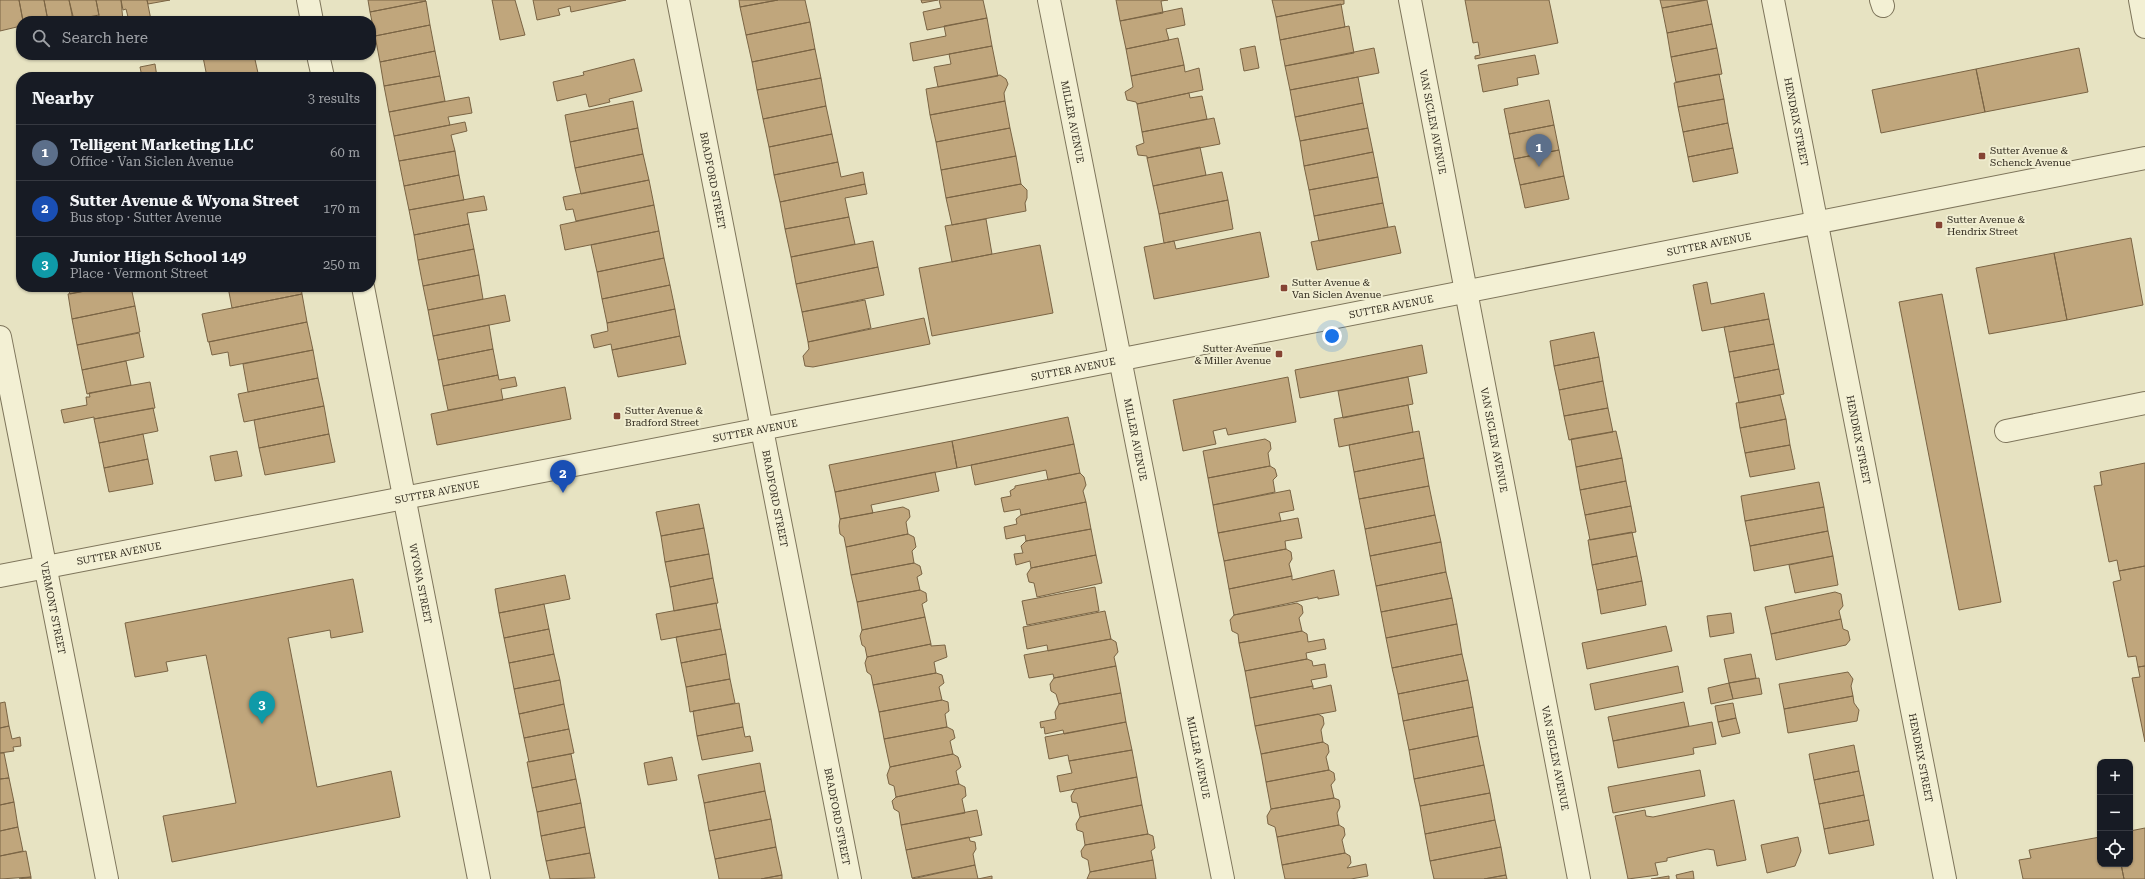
<!DOCTYPE html>
<html lang="en">
<head>
<meta charset="utf-8">
<style>
	:root { --surface:#171b24; --page:#20242c; --text:#f1f3f6; --muted:#9ea1a6; --line:#363941; --accent:#ea580c }
	body { margin:0; font-family:"Roboto Serif",serif; background:var(--page); color:var(--text) }
	.controls { position:absolute; right:12px; bottom:12px; display:grid; overflow:hidden; border-radius:8px; box-shadow:0 1px 3px #0004 }
	.controls button { width:36px; height:36px; display:grid; place-items:center; padding:0; border:0; border-bottom:1px solid var(--line); background:var(--surface); color:var(--text); font:20px sans-serif }
	.you { position:absolute; left:1332px; top:336px; width:14px; height:14px; margin:-10px; border:3px solid #fff; border-radius:50%; background:#1a73e8; box-shadow:0 0 0 6px #1a73e833 }
	.badge { display:grid; place-items:center; width:26px; height:26px; border-radius:50%; background:var(--accent); color:#fff; font-size:13px; font-weight:700 }
	.pin { position:absolute; translate:-50% -33px; filter:drop-shadow(0 1px 2px #0008) }
	.pin::after { content:''; position:absolute; top:21px; width:14px; height:12px; background:inherit; clip-path:polygon(0 0,100% 0,50% 100%) }
	.list { margin:0; padding:0; list-style:none }
	h2 { display:flex; justify-content:space-between; align-items:center; height:52px; margin:0; padding:0 16px; font-size:17px }
	h2 small { font-size:13px; font-weight:400; color:var(--muted) }
	.list li { display:grid; grid-template-columns:26px 1fr auto; gap:12px; align-items:center; box-sizing:border-box; height:56px; padding:0 16px; border-top:1px solid var(--line) }
	.list b { display:block; font-size:15px; white-space:nowrap }
	.list p { margin:0; font-size:13px; white-space:nowrap; color:var(--muted) }
	.list em { font-size:13px; font-style:normal; color:var(--muted) }
	.icon { flex:none; width:22px; height:22px; fill:none; stroke:currentColor; stroke-width:2; stroke-linecap:round; stroke-linejoin:round }
	.map { position:relative; flex:none; width:2145px; height:879px; overflow:hidden }
	.search { position:absolute; background:var(--surface); box-shadow:0 1px 3px #0004; left:16px; top:16px; width:360px; height:44px; display:flex; align-items:center; gap:10px; box-sizing:border-box; padding:0 14px; border-radius:16px; color:var(--muted); font-size:15px }
	.panel { position:absolute; background:var(--surface); box-shadow:0 1px 3px #0004; left:16px; top:72px; width:360px; height:220px; border-radius:16px }
	.map>svg:first-child { display:block }
	.building { fill:#c0a67c; stroke:#7a6444 }
	.lines { fill:none; stroke-linecap:round; stroke-linejoin:round }
	.minor-casing { stroke:#7e755b; stroke-width:24 }
	.minor { stroke:#f3f0d4; stroke-width:22 }
	.poi-dot { fill:#854333; stroke:#f0edd0; stroke-width:1.5 }
	.labels { text-anchor:middle; stroke-width:4; stroke-linejoin:round; paint-order:stroke }
	.street-label { font-size:10px; fill:#302a1e; stroke:#f0edd0 }
	.poi-label { font-size:10px; fill:#302a1e; stroke:#f0edd0; text-anchor:start }
</style>
</head>
<body>
<div class="map">
<svg width="2145" height="879" viewBox="0 0 2145 879">
	<rect width="100%" height="100%" fill="#e7e3c2"/>
	<path class="building" d="M0 0H19L23 21H21V26L0 31Z
		M19 0H44L48 21H23Z
		M44 0H69L73 16 48 21Z
		M69 0H96L99 15 73 20Z
		M96 0H121L123 21H100Z
		M121 0H147L151 20 129 21 126 9 123 10Z
		M147 0H170L148 4Z
		M368 0H425L426 1 370 12Z
		M492 0H515L525 35 500 40Z
		M533 0H626L571 12 570 6 558 9 560 15 537 20Z
		M739 0H778L740 7Z
		M778 0H805L810 22 746 35 740 7Z
		M921 0H938L922 3Z
		M939 0H983L987 18 927 30 923 12 941 8Z
		M1116 0H1168L1161 1 1163 13 1120 21Z
		M1272 0H1344V4L1276 17Z
		M1465 0H1549L1558 43 1475 59V56L1480 55 1478 42 1473 43Z
		M1660 0H1704L1662 8Z
		M1707 0 1712 24 1667 33 1662 8Z
		M426 1 430 25 375 36 370 12Z
		M1341 4 1345 27 1280 40 1276 17Z
		M1182 8 1185 25 1166 29 1169 40 1126 49 1120 21Z
		M987 18 992 46 913 61 910 43 946 36 944 26Z
		M810 22 815 49 752 62 746 35Z
		M1712 24 1717 48 1671 57 1667 33Z
		M430 25 435 51 380 62 375 36Z
		M1349 26 1354 53 1285 66 1280 40Z
		M1178 38 1184 65 1131 76 1126 49Z
		M992 46 998 76 938 87 934 67 951 64 949 54Z
		M1255 46 1259 68 1244 71 1240 49Z
		M1374 48 1379 73 1290 90 1285 66Z
		M1717 48 1722 74 1676 82 1671 57Z
		M2079 48 2088 92 1985 112 1976 69Z
		M815 49 821 78 757 90 752 62Z
		M435 51 440 76 384 86 380 62Z
		M214 55H254L258 73 239 77H207L203 57Z
		M1535 55 1539 74 1517 78 1518 85 1483 92 1478 65Z
		M634 59 642 91 609 99 610 102 589 107 586 94 557 101 553 82 584 75 583 72Z
		M155 64 157 77H142L140 67Z
		M1184 65 1185 72 1199 68 1203 90 1137 104 1136 102 1127 100 1125 92 1133 87 1131 76Z
		M1976 69 1985 112 1881 133 1872 90Z
		M258 73 259 77H239Z
		M1719 74 1724 99 1678 107 1674 83Z
		M1000 75 1006 79 1008 84 1004 93 1005 101 930 115 926 89Z
		M440 76 445 101 389 112 384 86Z
		M1358 77 1363 103 1295 117 1290 90Z
		M821 78 826 106 763 119 757 90Z
		M1189 93 1190 98 1202 96 1207 119 1142 132 1137 104Z
		M469 97 472 113 448 117 450 125 394 136 389 112Z
		M1724 99 1728 123 1683 132 1678 107Z
		M1549 100 1554 125 1509 134 1504 109Z
		M633 101 638 128 570 142 565 115Z
		M1005 101 1010 128 936 142 930 115Z
		M1363 103 1368 128 1300 141 1295 117Z
		M826 106 832 134 769 147 763 119Z
		M1214 118 1220 144 1147 158V156L1138 155 1136 146 1144 143 1142 132Z
		M465 122 467 131 451 135 455 151 399 161 394 136Z
		M1728 123 1733 148 1688 157 1683 132Z
		M1554 125 1559 150 1514 159 1509 134Z
		M638 128 643 154 575 168 570 142Z
		M1010 128 1016 156 941 170 936 142Z
		M1368 128 1373 152 1304 166 1300 141Z
		M832 134 838 162 774 175 769 147Z
		M1200 147 1206 175 1153 186 1147 158Z
		M1733 148 1738 173 1693 182 1688 157Z
		M1559 150 1564 176 1520 185 1514 159Z
		M455 151 459 175 404 186 399 161Z
		M1373 152 1378 177 1309 190 1304 166Z
		M643 154 649 180 581 194 575 168Z
		M1016 156 1021 184 946 198 941 170Z
		M838 162 841 177 863 172 865 184 780 202 774 175Z
		M1222 172 1228 200 1159 214 1153 186Z
		M459 175 464 200 409 210 404 186Z
		M1564 176 1569 199 1525 208 1520 185Z
		M1378 177 1383 203 1314 216 1309 190Z
		M649 180 654 205 576 221 573 209 566 210 563 197Z
		M865 184 867 194 845 198 849 217 785 229 780 202Z
		M1021 184 1027 190V198L1025 203 1026 211 952 225 946 198Z
		M484 196 487 210 467 213 469 224 414 235 409 210Z
		M1228 200 1233 229 1164 243 1159 214Z
		M1383 203 1388 227 1319 241 1314 216Z
		M654 205 659 231 565 250 560 225Z
		M849 217 855 244 791 257 785 229Z
		M986 219 992 254 952 262 945 226Z
		M469 224 474 249 418 260 414 235Z
		M1395 226 1401 253 1317 270 1311 242Z
		M659 231 664 258 597 272 591 245Z
		M1260 232 1269 277 1154 299 1144 247 1174 241 1176 249Z
		M2131 238 2143 305 2067 320 2054 253Z
		M873 241 878 267 796 284 791 257Z
		M1040 245 1053 313 932 336 919 268Z
		M474 249 479 275 423 286 418 260Z
		M2054 253 2067 320 1989 334 1976 268Z
		M664 258 670 285 602 299 597 272Z
		M878 267 884 295 802 312 796 284Z
		M479 275 483 299 428 310 423 286Z
		M1707 282 1711 304 1764 293 1769 319 1702 331 1693 285Z
		M670 285 675 309 607 323 602 299Z
		M68 287H106L70 294Z
		M106 287H131L135 306 72 319 68 294Z
		M228 287H301L302 294 232 308Z
		M302 294 307 322 208 342 202 314Z
		M1942 294 2001 602 1959 610 1899 302Z
		M505 295 510 321 433 336 428 310Z
		M865 300 871 328 808 342 802 312Z
		M135 306 140 332 77 345 72 319Z
		M675 309 680 336 612 350 611 344 594 348 591 335 608 331 607 323Z
		M924 318 930 344 813 367 805 366 803 356 809 349 808 342Z
		M1769 319 1774 344 1729 352 1724 327Z
		M307 322 313 350 230 366 228 352 212 355 209 342Z
		M489 325 493 349 438 360 433 336Z
		M1594 332 1599 357 1554 366 1550 341Z
		M139 333 144 357 82 370 77 345Z
		M680 336 686 364 618 377 612 350Z
		M1774 344 1779 369 1734 378 1729 352Z
		M1422 345 1427 373 1300 398 1295 370Z
		M493 349 498 375 443 386 438 360Z
		M313 350 318 378 248 392 243 364Z
		M1599 357 1603 381 1559 390 1554 366Z
		M126 361 131 385 87 394 82 370Z
		M1779 369 1784 394 1739 403 1734 378Z
		M498 375 499 380 515 377 517 386 501 389 503 400 448 410 443 386Z
		M1288 377 1296 422 1228 435 1226 428 1213 431 1216 444 1183 451 1173 400Z
		M1408 377 1413 404 1343 418 1338 391Z
		M318 378 324 406 244 422 238 394Z
		M1603 381 1608 408 1564 416 1559 390Z
		M150 382 155 408 94 419V417L64 423 61 410 87 405 86 397H90L89 393Z
		M565 387 571 419 437 445 431 414Z
		M1780 395 1786 419 1740 428 1736 403Z
		M1408 405 1413 432 1339 447 1334 419Z
		M324 406 329 434 259 448 254 420Z
		M153 408 158 431 99 443 94 419Z
		M1608 408 1613 432 1569 440 1564 416Z
		M1068 417 1074 444 957 468 952 441Z
		M1786 419 1790 445 1745 453 1740 428Z
		M1419 431 1424 458 1354 472 1349 445Z
		M1616 431 1622 458 1576 467 1571 439Z
		M143 434 148 459 104 468 99 443Z
		M329 434 335 462 265 475 259 448Z
		M1265 439 1270 442 1271 449 1268 453 1270 466 1208 478 1203 451Z
		M952 441 957 468 835 492 829 465Z
		M1074 444 1080 473 1048 480 1046 470 975 485 971 465Z
		M1790 445 1795 469 1750 477 1745 453Z
		M237 451 242 476 215 481 210 456Z
		M1424 458 1429 486 1359 499 1354 472Z
		M1622 458 1626 481 1580 490 1576 467Z
		M148 459 153 484 109 492 104 468Z
		M2145 463V566L2119 571 2117 560 2109 562 2094 486 2102 485 2100 472Z
		M1270 466 1275 469 1277 476 1273 480 1275 492 1213 505 1208 478Z
		M935 472 939 491 871 505 873 513 840 519 835 492Z
		M1080 473 1084 477 1086 485 1083 491 1086 502 1021 515 1020 509 1004 512 1001 498 1011 496 1010 491 1015 488V486Z
		M1626 481 1631 506 1585 515 1580 490Z
		M1819 482 1824 507 1745 521 1741 496Z
		M1429 486 1435 515 1365 529 1359 499Z
		M1290 490 1294 510 1279 513 1281 521 1218 533 1213 505Z
		M1086 502 1091 529 1026 541 1025 535 1006 539 1004 527 1017 524 1016 519 1021 515Z
		M699 504 704 528 661 536 656 512Z
		M1631 506 1636 532 1590 540 1585 515Z
		M903 507 909 510 910 517 906 522 908 534 846 547 844 537 840 534 839 526 840 519Z
		M1824 507 1828 531 1750 546 1745 521Z
		M1435 515 1441 542 1370 556 1365 529Z
		M1298 518 1302 538 1285 541 1286 549 1224 561 1218 533Z
		M704 528 709 554 665 562 661 536Z
		M1091 529 1096 555 1031 568 1030 561 1016 565 1014 554 1023 553 1021 546 1026 541Z
		M1828 531 1833 556 1754 571 1750 546Z
		M1632 532 1637 556 1592 565 1588 540Z
		M908 534 914 537 916 547 912 551 914 563 851 575 846 547Z
		M1441 542 1446 572 1376 586 1370 556Z
		M1286 549 1291 552 1292 559 1289 564 1292 576 1229 589 1224 561Z
		M709 554 713 578 670 587 665 562Z
		M1096 555 1102 583 1037 597 1034 583 1029 582 1027 574 1031 568Z
		M1637 556 1642 581 1597 590 1592 565Z
		M1833 556 1838 585 1795 593 1789 565Z
		M914 563 920 566 922 574 917 577 920 590 857 602 851 575Z
		M2145 566V666L2138 667 2136 656 2128 657 2113 582 2121 580 2119 571Z
		M1334 570 1339 595 1318 599V597L1234 615 1229 589 1292 576V580Z
		M1446 572 1452 598 1381 612 1376 586Z
		M565 575 570 599 499 613 495 589Z
		M713 578 718 603 674 611 670 587Z
		M353 579 363 632 331 638 330 630 288 638 317 787 391 771 400 817 172 862 163 816 236 803 206 655 166 662 168 671 135 677 125 623Z
		M1642 581 1646 605 1601 614 1597 590Z
		M1095 587 1099 611 1027 625 1022 601Z
		M920 590 926 593 927 601 922 604 925 617 862 630 857 602Z
		M1835 592 1841 594 1843 606 1839 611 1841 619 1771 634 1765 607Z
		M1452 598 1457 624 1386 638 1381 612Z
		M716 603 721 629 661 640 656 614Z
		M1297 603 1302 606 1303 613 1299 618 1302 631 1239 643 1238 634 1232 631 1230 620 1234 615Z
		M544 604 549 629 504 638 499 613Z
		M1105 611 1111 639 1048 651 1047 645 1027 649 1023 627Z
		M1731 613 1734 633 1710 637 1707 616Z
		M925 617 931 644 867 657 865 647 862 645 860 636 862 630Z
		M1841 619 1843 629 1848 631 1850 640 1846 645 1776 660 1771 634Z
		M1457 624 1462 654 1392 668 1386 638Z
		M1666 626 1672 651 1587 669 1582 643Z
		M549 629 554 654 509 663 504 638Z
		M721 629 726 654 681 663 676 637Z
		M1302 631 1307 634 1308 642 1324 639 1326 649 1306 653 1307 659 1245 671 1239 643Z
		M1111 639 1116 642 1118 652 1114 657 1116 666 1054 678 1053 674 1029 678 1024 655Z
		M931 644V646L945 645 947 657 934 662 936 673 873 685 871 675 867 672 865 663 867 657Z
		M554 654 560 680 514 689 509 663Z
		M726 654 730 679 686 687 681 663Z
		M1462 654 1468 680 1398 694 1392 668Z
		M1751 654 1756 678 1729 683 1724 659Z
		M1307 659 1312 661 1313 666 1325 664 1327 677 1311 680 1313 686 1250 698 1245 671Z
		M1116 666 1121 693 1059 704 1056 694 1051 691 1050 684 1054 678Z
		M1678 666 1683 692 1595 710 1590 684Z
		M2145 666V742L2132 678 2140 677 2138 667Z
		M1848 672 1853 679 1851 686 1853 696 1784 709 1779 684Z
		M936 673 942 675 944 683 939 687 942 700 879 712 873 685Z
		M1759 678 1762 694 1733 699 1729 683Z
		M730 679 735 703 690 712 686 687Z
		M560 680 564 704 519 714 514 689Z
		M1468 680 1473 707 1403 721 1398 694Z
		M1729 683 1733 699 1711 704 1708 688Z
		M1331 685 1336 711 1255 726 1250 698 1313 686V689Z
		M1121 693 1126 722 1064 734 1063 730 1045 734 1044 727 1041 728 1040 722 1056 719 1055 712 1059 704Z
		M1853 696 1854 703 1859 710 1857 721 1788 733 1784 709Z
		M942 700 948 702 949 711 945 714 947 727 884 739 879 712Z
		M5 702 9 726 0 728V703Z
		M1684 702 1689 726 1613 741 1608 717Z
		M739 703 743 727 697 736 693 711Z
		M1733 703 1736 718 1718 722 1715 706Z
		M564 704 569 729 524 738 519 714Z
		M1473 707 1478 736 1409 750 1403 721Z
		M1318 714 1323 717 1324 724 1321 730 1323 742 1261 754 1255 726Z
		M1736 718 1740 733 1722 737 1718 722Z
		M1126 722 1132 750 1069 761 1068 755 1049 759 1045 737Z
		M1712 722 1716 744 1693 748 1694 754 1618 768 1613 741Z
		M9 726 12 739 20 737 21 746 13 747 14 751 0 753V728Z
		M743 727 745 737 750 736 753 751 702 760 697 736Z
		M947 727 953 730 955 738 950 741 953 754 890 767 884 739Z
		M569 729 574 753 529 762 524 738Z
		M1478 736 1484 765 1414 779 1409 750Z
		M1323 742 1328 745 1329 752 1326 757 1329 770 1266 782 1261 754Z
		M1854 745 1859 771 1814 780 1809 754Z
		M1132 750 1137 777 1060 792 1057 776 1072 773 1069 761Z
		M0 753H4L9 778 0 779Z
		M571 754 576 779 532 788 527 762Z
		M953 754 958 757 961 767 956 771 959 784 896 797 894 786 889 784 887 775 890 767Z
		M672 757 677 780 648 785 644 763Z
		M760 763 765 791 704 803 698 775Z
		M1484 765 1490 793 1420 806 1414 779Z
		M1329 770 1334 773 1335 780 1331 785 1334 798 1271 809 1266 782Z
		M1700 770 1705 796 1613 813 1608 787Z
		M1859 771 1864 795 1819 804 1814 780Z
		M1137 777 1142 805 1080 817 1077 803 1072 802 1071 796 1075 789Z
		M9 778 14 802 0 805V779Z
		M576 779 581 803 537 812 532 788Z
		M959 784 965 787 966 796 962 799 965 813 901 825 899 812 894 809 892 801 896 797Z
		M765 791 771 819 709 831 704 803Z
		M1490 793 1495 820 1425 834 1420 806Z
		M1864 795 1869 820 1824 829 1819 804Z
		M1334 798 1339 800 1340 807 1337 813 1339 825 1277 837 1275 827 1268 824 1267 816 1271 809Z
		M1734 800 1746 860 1717 866 1714 850 1707 849 1667 858V861L1655 863 1658 875 1628 879 1615 816 1645 810 1646 816 1653 817Z
		M14 802 18 827 0 831V805Z
		M581 803 585 827 541 836 537 812Z
		M1142 805 1148 834 1085 845 1083 832 1077 830 1076 824 1080 817Z
		M977 810 982 835 906 850 901 825Z
		M771 819 776 847 715 859 709 831Z
		M1495 820 1501 847 1430 861 1425 834Z
		M1869 820 1874 845 1829 854 1824 829Z
		M1339 825 1344 828 1345 835 1342 840 1345 853 1282 865 1277 837Z
		M18 827 23 851 0 856V831Z
		M585 827 590 853 546 861 541 836Z
		M2145 828V879H2124L2121 864H2130V831Z
		M1148 834 1153 836 1155 848 1151 851 1153 860 1090 872 1088 860 1082 857 1081 851 1085 845Z
		M969 837 970 841 975 842 976 849 973 854 975 865 912 878 906 850Z
		M1798 837 1801 851 1795 866 1767 873 1761 845Z
		M2100 837V864H2121L2124 879H2023L2019 860 2031 858 2029 850Z
		M776 847 782 875 761 879H719L715 859Z
		M1501 847 1506 875 1484 879H1434L1430 861Z
		M26 851 31 877 0 879V856Z
		M590 853 595 878 550 879 546 861Z
		M1345 853 1350 856 1351 863 1347 868 1366 864 1368 876 1351 879H1285L1282 865Z
		M1153 860 1156 879H1087L1090 872Z
		M975 865 978 879 992 876V879H912Z
		M1693 871 1694 879H1677L1676 875Z
		M782 875V879H761Z
		M1506 875 1507 879H1484Z
		M1669 876V879H1651Z
		M31 877V879H19Z"/>
	<g class="lines">
		<g class="minor-casing">
			<g id="minor">
				<path d="M308 0 312 21"/>
				<path id="s1" d="M678 0 850 879"/>
				<path id="s2" d="M1049 0 1223 879"/>
				<path id="s3" d="M1410 0 1579 879"/>
				<path id="s4" d="M1773 0 1945 879"/>
				<path d="M1881 0 1883 6"/>
				<path d="M2140 0 2145 27"/>
				<path d="M318 55 323 77"/>
				<path id="s5" d="M363 287 479 879"/>
				<path id="s6" d="M0 337 107 879"/>
				<path d="M2006 431 2145 403"/>
				<path id="s7" d="M0 576 1087 366 2145 158"/>
			</g>
		</g>
		<use href="#minor" class="minor"/>
	</g>
	<g class="poi-dot">
		<rect x="1978" y="152" width="8" height="8" rx="2"/>
		<rect x="1935" y="221" width="8" height="8" rx="2"/>
		<rect x="1280" y="284" width="8" height="8" rx="2"/>
		<rect x="1275" y="350" width="8" height="8" rx="2"/>
		<rect x="613" y="412" width="8" height="8" rx="2"/>
	</g>
	<g class="labels">
		<g class="street-label">
			<text dy="4" stroke="none"><textPath href="#s3" startOffset="124">VAN SICLEN AVENUE</textPath></text>
			<text dy="4" stroke="none"><textPath href="#s4" startOffset="124">HENDRIX STREET</textPath></text>
			<text dy="4" stroke="none"><textPath href="#s2" startOffset="124">MILLER AVENUE</textPath></text>
			<text dy="4" stroke="none"><textPath href="#s1" startOffset="184">BRADFORD STREET</textPath></text>
			<text dy="4" stroke="none"><textPath href="#s7" startOffset="1741">SUTTER AVENUE</textPath></text>
			<text dy="4" stroke="none"><textPath href="#s7" startOffset="1417">SUTTER AVENUE</textPath></text>
			<text dy="4" stroke="none"><textPath href="#s7" startOffset="1093">SUTTER AVENUE</textPath></text>
			<text dy="4" stroke="none"><textPath href="#s7" startOffset="769">SUTTER AVENUE</textPath></text>
			<text dy="4" stroke="none"><textPath href="#s2" startOffset="448">MILLER AVENUE</textPath></text>
			<text dy="4" stroke="none"><textPath href="#s4" startOffset="448">HENDRIX STREET</textPath></text>
			<text dy="4" stroke="none"><textPath href="#s3" startOffset="448">VAN SICLEN AVENUE</textPath></text>
			<text dy="4" stroke="none"><textPath href="#s7" startOffset="445">SUTTER AVENUE</textPath></text>
			<text dy="4" stroke="none"><textPath href="#s1" startOffset="508">BRADFORD STREET</textPath></text>
			<text dy="4" stroke="none"><textPath href="#s7" startOffset="121">SUTTER AVENUE</textPath></text>
			<text dy="4" stroke="none"><textPath href="#s5" startOffset="302">WYONA STREET</textPath></text>
			<text dy="4" stroke="none"><textPath href="#s6" startOffset="276">VERMONT STREET</textPath></text>
			<text dy="4" stroke="none"><textPath href="#s2" startOffset="772">MILLER AVENUE</textPath></text>
			<text dy="4" stroke="none"><textPath href="#s4" startOffset="772">HENDRIX STREET</textPath></text>
			<text dy="4" stroke="none"><textPath href="#s3" startOffset="772">VAN SICLEN AVENUE</textPath></text>
			<text dy="4" stroke="none"><textPath href="#s1" startOffset="832">BRADFORD STREET</textPath></text>
		</g>
		<g class="poi-label">
			<text x="1990" y="154">Sutter Avenue &amp;<tspan x="1990" dy="12">Schenck Avenue</tspan></text>
			<text x="1947" y="223">Sutter Avenue &amp;<tspan x="1947" dy="12">Hendrix Street</tspan></text>
			<text x="1292" y="286">Sutter Avenue &amp;<tspan x="1292" dy="12">Van Siclen Avenue</tspan></text>
			<text x="1271" y="352" text-anchor="end">Sutter Avenue<tspan x="1271" dy="12">&amp; Miller Avenue</tspan></text>
			<text x="625" y="414">Sutter Avenue &amp;<tspan x="625" dy="12">Bradford Street</tspan></text>
		</g>
	</g>
</svg>
<div class="controls">
<button>+</button>
<button>−</button>
<button><svg class="icon" aria-label="locate" viewBox="0 0 24 24"><circle cx="12" cy="12" r="6"/><path d="M12 2v4M12 18v4M2 12h4M18 12h4"/></svg></button>
</div>
<div class="you"></div>
<div class="pin badge" style="left:1539px;top:167px;background:#5c6f8a">1</div>
<div class="pin badge" style="left:563px;top:493px;background:#1a4fb4">2</div>
<div class="pin badge" style="left:262px;top:724px;background:#0f9aa8">3</div>
<div class="search"><svg class="icon" aria-label="search" viewBox="0 0 24 24"><circle cx="10" cy="10" r="6"/><path d="M15 15l6 6"/></svg>Search here</div>
<section class="panel">
<h2>Nearby<small>3 results</small></h2>
<ul class="list">
<li><span class="badge" style="background:#5c6f8a">1</span><div><b>Telligent Marketing LLC</b><p>Office · Van Siclen Avenue</p></div><em>60 m</em></li>
<li><span class="badge" style="background:#1a4fb4">2</span><div><b>Sutter Avenue &amp; Wyona Street</b><p>Bus stop · Sutter Avenue</p></div><em>170 m</em></li>
<li><span class="badge" style="background:#0f9aa8">3</span><div><b>Junior High School 149</b><p>Place · Vermont Street</p></div><em>250 m</em></li>
</ul>
</section>
</div>
</body>
</html>
